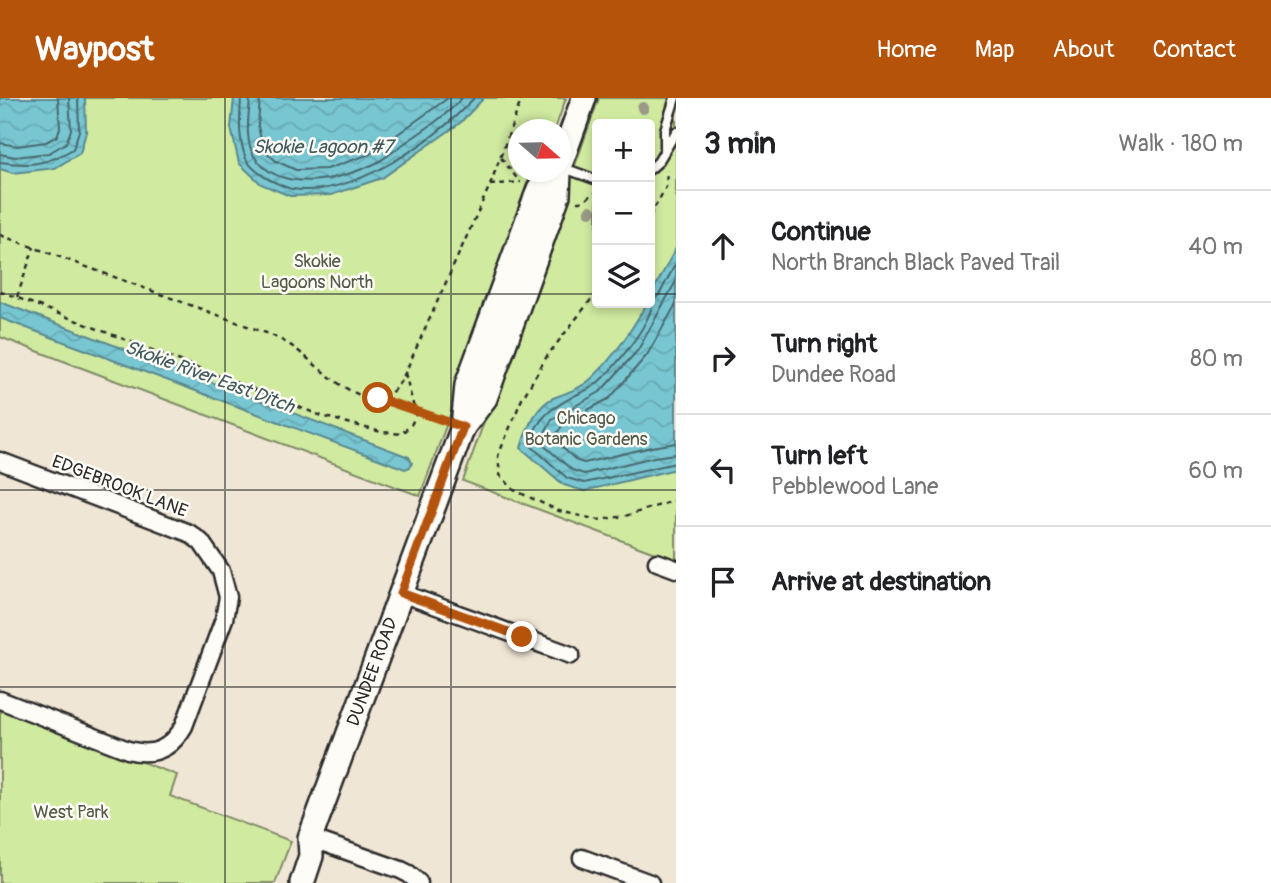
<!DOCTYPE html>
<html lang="en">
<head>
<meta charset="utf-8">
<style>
	:root { --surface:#fff; --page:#f6f6f6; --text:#202124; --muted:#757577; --line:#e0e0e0; --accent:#b45309 }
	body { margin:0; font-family:Pangolin,sans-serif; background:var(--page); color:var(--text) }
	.controls { position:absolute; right:21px; top:21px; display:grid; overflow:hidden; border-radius:7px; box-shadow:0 4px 10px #0003 }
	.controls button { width:63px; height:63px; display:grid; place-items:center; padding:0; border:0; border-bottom:2px solid var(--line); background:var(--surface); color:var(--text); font:35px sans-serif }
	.compass { position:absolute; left:508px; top:21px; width:63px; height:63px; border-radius:50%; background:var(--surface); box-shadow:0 4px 10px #0003; rotate:110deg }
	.stop { position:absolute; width:21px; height:21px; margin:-16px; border:5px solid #b45309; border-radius:50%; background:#fff }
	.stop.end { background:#b45309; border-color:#fff; box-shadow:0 2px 7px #0008 }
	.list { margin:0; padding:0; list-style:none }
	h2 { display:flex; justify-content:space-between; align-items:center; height:91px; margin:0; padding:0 28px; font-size:30px }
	h2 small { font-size:23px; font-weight:400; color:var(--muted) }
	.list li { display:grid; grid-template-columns:46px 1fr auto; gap:21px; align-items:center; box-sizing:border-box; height:112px; padding:0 28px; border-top:2px solid var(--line) }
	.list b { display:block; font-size:26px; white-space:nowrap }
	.list p { margin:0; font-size:23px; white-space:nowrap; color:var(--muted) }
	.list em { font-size:23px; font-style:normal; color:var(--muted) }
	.icon { flex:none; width:38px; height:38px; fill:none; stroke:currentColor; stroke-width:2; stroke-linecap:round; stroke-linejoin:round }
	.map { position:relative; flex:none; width:676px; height:785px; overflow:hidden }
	header { display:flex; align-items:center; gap:42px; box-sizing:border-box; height:98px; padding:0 35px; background:var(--accent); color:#fff }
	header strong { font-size:33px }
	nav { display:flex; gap:38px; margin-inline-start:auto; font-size:24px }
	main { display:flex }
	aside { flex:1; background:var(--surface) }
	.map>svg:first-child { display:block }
	.green { fill:#d0eaa0; stroke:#7e8a66; stroke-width:2; fill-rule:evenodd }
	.water { fill:url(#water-waves); stroke:#59888f; stroke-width:2 }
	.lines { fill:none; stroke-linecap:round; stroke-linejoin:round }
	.shore { stroke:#49696e; stroke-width:2 }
	.lane-casing { stroke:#2b2b2b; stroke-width:13 }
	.street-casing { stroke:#2b2b2b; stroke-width:21 }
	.secondary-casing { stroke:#2b2b2b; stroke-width:28 }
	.path { stroke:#2b2b2b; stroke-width:2.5; stroke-dasharray:5 5; stroke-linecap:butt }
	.lane { stroke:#fdfcf7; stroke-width:8 }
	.street { stroke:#fdfcf7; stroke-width:16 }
	.secondary { stroke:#fdfcf7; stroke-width:23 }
	.tree { fill:#9a9a87 }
	.route { stroke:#b45309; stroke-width:9 }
	.grid { fill:none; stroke:#2b2b2b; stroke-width:2; stroke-opacity:0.55 }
	.labels { text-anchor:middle; stroke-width:5; stroke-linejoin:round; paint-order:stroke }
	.park-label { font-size:18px; fill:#545b48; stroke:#fdfcf7 }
	.street-label { font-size:18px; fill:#2b2b2b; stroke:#fdfcf7 }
	.water-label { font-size:19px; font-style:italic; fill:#425a5d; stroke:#fdfcf7 }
</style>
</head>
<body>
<header>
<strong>Waypost</strong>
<nav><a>Home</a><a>Map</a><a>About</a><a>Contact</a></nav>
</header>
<main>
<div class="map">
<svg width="676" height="785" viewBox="0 0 676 785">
	<defs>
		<pattern id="water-waves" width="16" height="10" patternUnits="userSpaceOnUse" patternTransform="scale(1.75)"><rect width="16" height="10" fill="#77c6d2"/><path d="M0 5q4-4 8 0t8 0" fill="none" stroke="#67aab4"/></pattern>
	</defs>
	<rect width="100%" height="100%" fill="#f0e6d5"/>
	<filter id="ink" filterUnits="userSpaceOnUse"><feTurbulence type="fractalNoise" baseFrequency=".0143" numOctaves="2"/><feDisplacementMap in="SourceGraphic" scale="14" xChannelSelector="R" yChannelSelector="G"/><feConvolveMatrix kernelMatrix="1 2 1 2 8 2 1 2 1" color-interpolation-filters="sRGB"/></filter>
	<g filter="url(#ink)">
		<path class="green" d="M0 0H566L555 31 519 32V74H540L420 398 0 239Z
			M599 0H676V463L463 383ZM597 26H650V205H597Z
			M0 611 177 677 170 698 291 743 275 785H0Z"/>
		<path class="water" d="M0 0H85L86 34 80 55 55 70 13 75 0 71Z
			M234 0H484L460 25 382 80 331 97 290 98 261 86 239 65 231 30Z
			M676 150V371L584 393 564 387 521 350C526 332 536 309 553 300 566 295 582 290 592 280 615 258 631 233 647 205H650V199Z
			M0 204 409 359 412 365 410 369 405 371 0 220Z"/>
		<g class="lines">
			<path class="shore" d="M241 0C240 21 238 38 245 58 248 68 263 79 272 83 279 86 286 90 292 91 354 100 434 43 474 0
				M250 0C249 18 244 41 254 58 280 97 338 82 372 67 382 63 391 55 399 49 421 34 444 20 462 0
				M260 0 258 28 263 51 276 63 296 72 327 71 370 56 448 0
				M0 45 17 48 46 44 57 38 60 30 58 0
				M0 56 15 59 49 55 66 45 71 32 69 0
				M0 64C30 68 46 67 73 51L79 33 78 0
				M676 165 659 197 653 202C651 227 614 271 595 287 590 291 582 294 576 297 551 311 539 317 529 346L567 380 584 385 676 365
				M676 183 638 252 600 294 552 321 540 344 572 372 584 376 654 359 676 356
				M676 206 647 257 610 300 564 325 553 341 577 363 584 365 652 349 676 345"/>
			<g class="lane-casing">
				<path id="lane" d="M665 50V32L675 0
					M561 69 597 82
					M650 71 658 64 676 34"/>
			</g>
			<g class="street-casing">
				<path id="street" d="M0 363 189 435 201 444 221 473 228 499 224 521 184 628C171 651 154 659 128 652L0 602
					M657 464 676 471
					M401 495 571 557
					M310 740 401 772 409 776 419 785
					M582 760 650 785"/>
			</g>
			<g class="secondary-casing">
				<g id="secondary">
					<path d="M561 64 584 0"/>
					<path d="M463 329 485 300 558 97 559 74"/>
					<path id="s1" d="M302 785 311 758 310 740 463 329 467 287 539 91 555 74"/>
				</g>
			</g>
			<path class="path" d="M501 60 520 84
				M490 87 521 84
				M577 104C586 105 589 96 597 94
				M650 118 666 89 667 72
				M0 137 269 236C277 240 286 244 293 249 316 265 348 302 378 300 391 299 400 286 405 275L490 87 522 0
				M0 193 322 318 381 334 401 336 411 327 418 313
				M597 194 547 258 521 303 498 358 500 377 514 392 559 413 598 422 625 418 676 402
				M17 199 34 149
				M405 275 414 310
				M380 301 446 323"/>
			<use href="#lane" class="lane"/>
			<use href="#street" class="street"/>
			<use href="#secondary" class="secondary"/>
		</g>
		<g class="tree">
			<circle cx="643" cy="10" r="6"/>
			<circle cx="590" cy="113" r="6"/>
		</g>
	</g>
	<g class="lines" filter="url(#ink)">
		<path class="route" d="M378 300 463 329 401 495 522 539"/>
	</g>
	<path class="grid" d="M225 0V785M451 0V785M0 196H597M650 196H676M0 392H676M0 589H676"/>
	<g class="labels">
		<g class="park-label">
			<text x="317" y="169">Skokie<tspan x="317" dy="21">Lagoons North</tspan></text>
			<text x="586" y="326">Chicago<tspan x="586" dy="21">Botanic Gardens</tspan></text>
			<text x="71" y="720">West Park</text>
		</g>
		<g class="street-label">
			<text transform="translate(120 388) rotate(21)" y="6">EDGEBROOK LANE</text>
			<text dy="6" stroke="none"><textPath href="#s1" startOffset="224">DUNDEE ROAD</textPath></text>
		</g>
		<g class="water-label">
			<text x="323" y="55">Skokie Lagoon #7</text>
			<text transform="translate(210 278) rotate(20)" y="7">Skokie River East Ditch</text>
		</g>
	</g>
</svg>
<div class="controls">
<button>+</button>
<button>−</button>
<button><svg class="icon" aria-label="layers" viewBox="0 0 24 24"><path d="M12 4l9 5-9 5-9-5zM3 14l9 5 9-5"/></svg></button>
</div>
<svg class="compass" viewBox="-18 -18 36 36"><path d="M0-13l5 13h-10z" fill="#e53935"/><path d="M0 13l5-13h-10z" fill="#757577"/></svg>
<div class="stop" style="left:378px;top:300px"></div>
<div class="stop end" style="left:522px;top:539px"></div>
</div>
<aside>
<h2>3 min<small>Walk · 180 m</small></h2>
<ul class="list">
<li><svg class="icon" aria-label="ahead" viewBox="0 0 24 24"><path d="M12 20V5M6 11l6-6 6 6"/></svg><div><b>Continue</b><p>North Branch Black Paved Trail</p></div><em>40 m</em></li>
<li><svg class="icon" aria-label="right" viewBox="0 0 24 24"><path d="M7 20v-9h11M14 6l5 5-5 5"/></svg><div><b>Turn right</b><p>Dundee Road</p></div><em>80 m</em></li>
<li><svg class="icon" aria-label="left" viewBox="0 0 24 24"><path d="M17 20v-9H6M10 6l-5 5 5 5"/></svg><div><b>Turn left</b><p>Pebblewood Lane</p></div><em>60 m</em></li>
<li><svg class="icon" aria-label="arrive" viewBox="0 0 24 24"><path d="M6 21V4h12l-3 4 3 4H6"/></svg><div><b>Arrive at destination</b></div></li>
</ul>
</aside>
</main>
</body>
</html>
